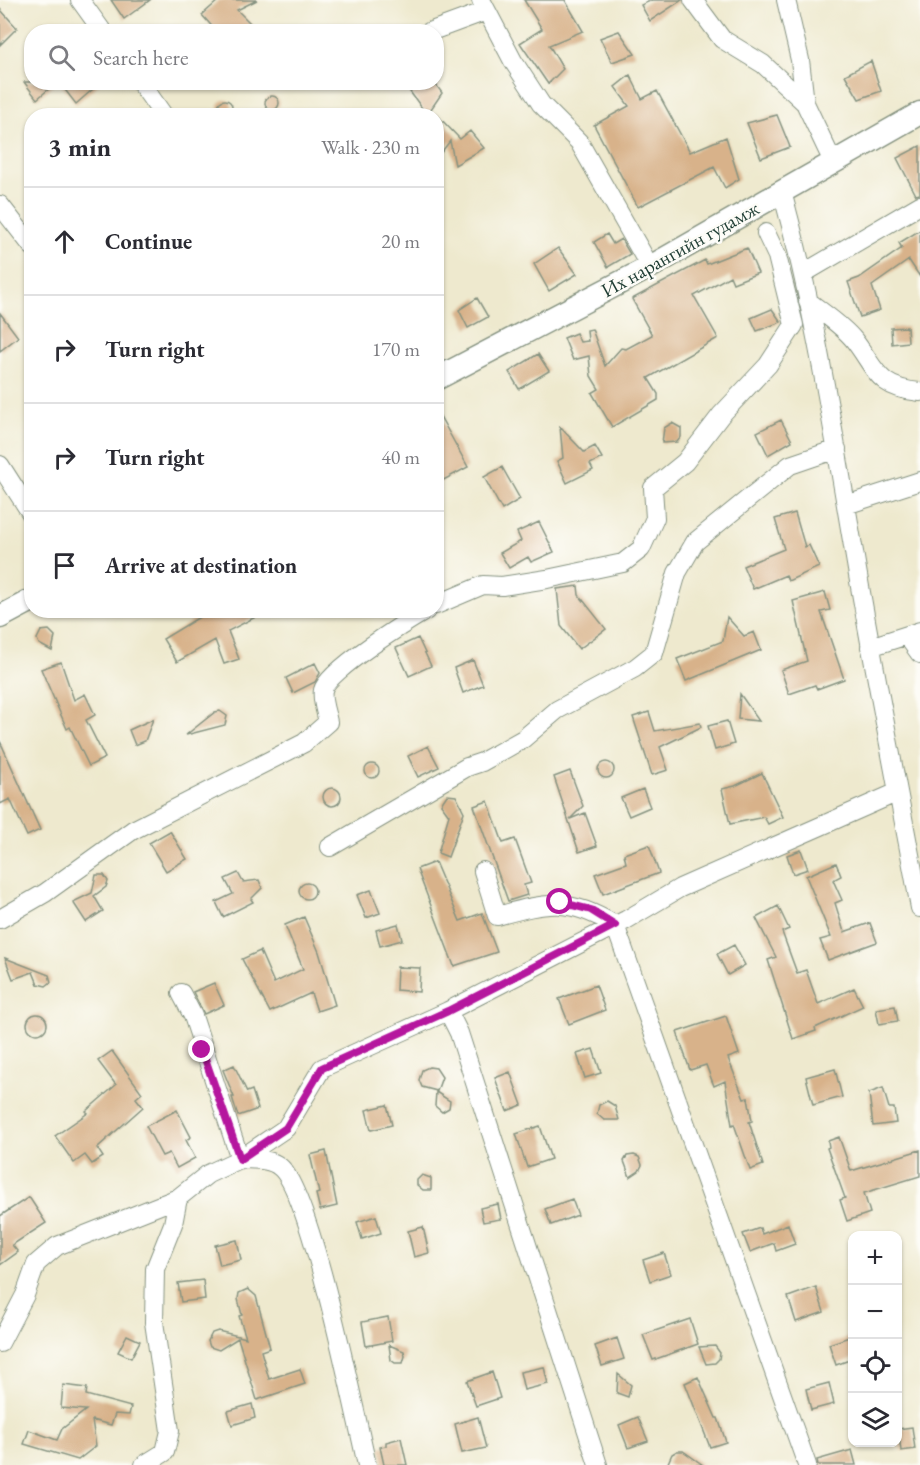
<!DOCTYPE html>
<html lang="en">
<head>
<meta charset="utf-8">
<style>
	:root { --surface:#fff; --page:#f7f7f7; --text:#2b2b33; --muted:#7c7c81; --line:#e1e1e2 }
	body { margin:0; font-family:"EB Garamond",serif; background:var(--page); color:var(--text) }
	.controls { position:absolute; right:18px; bottom:18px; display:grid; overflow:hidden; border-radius:12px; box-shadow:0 2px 4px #0004 }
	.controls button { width:54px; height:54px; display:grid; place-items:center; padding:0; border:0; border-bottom:2px solid var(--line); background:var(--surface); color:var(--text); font:30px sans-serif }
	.stop { position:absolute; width:18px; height:18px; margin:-14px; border:4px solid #b5179e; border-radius:50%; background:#fff }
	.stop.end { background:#b5179e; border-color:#fff; box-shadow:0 2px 6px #0008 }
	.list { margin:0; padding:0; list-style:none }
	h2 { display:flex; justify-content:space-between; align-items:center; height:78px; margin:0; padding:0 24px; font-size:26px }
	h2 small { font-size:20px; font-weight:400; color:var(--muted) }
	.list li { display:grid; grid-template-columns:39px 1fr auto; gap:18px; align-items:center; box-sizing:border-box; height:108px; padding:0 24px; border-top:2px solid var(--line) }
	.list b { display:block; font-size:22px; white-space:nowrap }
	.list em { font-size:20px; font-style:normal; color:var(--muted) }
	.icon { flex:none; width:33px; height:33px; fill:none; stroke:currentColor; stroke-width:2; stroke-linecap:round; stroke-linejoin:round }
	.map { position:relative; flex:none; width:920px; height:1465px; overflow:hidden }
	.search { position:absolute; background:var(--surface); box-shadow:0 2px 4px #0004; left:24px; top:24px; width:420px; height:66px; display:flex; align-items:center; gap:15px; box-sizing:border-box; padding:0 21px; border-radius:24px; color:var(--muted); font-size:22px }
	.panel { position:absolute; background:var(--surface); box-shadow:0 2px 4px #0004; left:24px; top:108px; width:420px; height:510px; border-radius:24px }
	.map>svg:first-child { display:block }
	.building { fill:#d8b28a }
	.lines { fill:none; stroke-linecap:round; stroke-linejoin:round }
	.minor-casing { stroke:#869381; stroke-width:20 }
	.major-casing { stroke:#869381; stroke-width:25 }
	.minor { stroke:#fff; stroke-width:18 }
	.major { stroke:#fff; stroke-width:22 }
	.route { stroke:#b5179e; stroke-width:8 }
	.labels { text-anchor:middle; stroke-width:5; stroke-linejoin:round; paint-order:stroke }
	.street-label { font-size:20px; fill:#1f3d34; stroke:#fdfcf7 }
</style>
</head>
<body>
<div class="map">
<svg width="920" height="1465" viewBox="0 0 920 1465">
	<rect width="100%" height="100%" fill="#fdfcf7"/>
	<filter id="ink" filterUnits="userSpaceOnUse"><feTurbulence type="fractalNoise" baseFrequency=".0167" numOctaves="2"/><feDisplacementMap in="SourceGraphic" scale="12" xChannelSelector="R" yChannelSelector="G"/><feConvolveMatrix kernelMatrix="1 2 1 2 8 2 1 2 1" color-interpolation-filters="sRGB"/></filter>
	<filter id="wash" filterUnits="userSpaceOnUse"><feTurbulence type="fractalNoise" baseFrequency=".008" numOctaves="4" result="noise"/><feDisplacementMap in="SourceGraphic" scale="24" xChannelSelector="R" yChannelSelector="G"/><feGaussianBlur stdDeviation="1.35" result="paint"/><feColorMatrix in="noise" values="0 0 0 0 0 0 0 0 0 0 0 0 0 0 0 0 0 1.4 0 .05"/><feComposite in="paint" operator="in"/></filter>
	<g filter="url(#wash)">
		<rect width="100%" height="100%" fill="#eee9ce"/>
		<g id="blocks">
			<path class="building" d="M111 0H150L124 19Z
				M219 0H257L237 10 259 32H217L202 15Z
				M524 0H565L583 31 549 45 563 69 548 84 520 43 542 29Z
				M652 0H682L650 21 641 5Z
				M0 9 17 28 0 45Z
				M619 31 635 54 612 62 600 38Z
				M871 61 881 91 859 99 845 75Z
				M630 75 642 99 657 91 690 152 726 137 739 179 725 188 714 167 638 207 594 125 629 106 615 87Z
				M24 82H57L37 99Z
				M59 82H101L76 104Z
				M416 82H434L442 93 427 115 408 89Z
				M265 103a7 7 0 1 1 14 0a7 7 0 1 1-14 0Z
				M218 107a7 7 0 1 1 14 0a7 7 0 1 1-14 0Z
				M436 114 460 139 470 131 484 148 455 165 450 141 436 159Z
				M777 115 790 147 761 158 747 123Z
				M920 146V194L916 195 897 158Z
				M920 230V277L909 260 872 286 880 310 860 317 848 282 859 278 902 248 899 243Z
				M607 234 613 244 621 239 630 254 608 267 594 242Z
				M558 248 577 274 549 291 534 264Z
				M747 248 758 273 733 283 730 276 694 296 718 338 648 378 658 394V400L612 427 592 393 599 389 591 376 589 356 573 360 564 338 576 333 580 342 588 341 587 330 592 329 605 366 621 348 626 349 652 335 632 299 705 260 707 264Z
				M477 298 488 317 468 328 459 310Z
				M772 309 781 322 757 331 751 318Z
				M0 313 18 337 0 351Z
				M907 327 908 342 892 344 891 328Z
				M538 354 549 371 519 389 509 372Z
				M436 409 468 467 436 484Z
				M781 420 792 441 768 455 757 432Z
				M672 423 681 428V437L677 442 662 443 664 428Z
				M560 427 584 452 595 446 602 458 590 464 593 470 567 483 557 461 563 458Z
				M502 467 520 499 502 510 484 477Z
				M795 513 805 547 809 545 819 567 788 581 786 575 753 589 743 566 784 549 775 519Z
				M539 522 554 552 531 562 528 557 509 568 500 553 521 541 517 532Z
				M578 586 579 595 606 629 579 649 561 626 557 589Z
				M825 592 830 610 821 612 844 679 817 689 815 685 789 694 781 670 807 661 793 601Z
				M211 610H269L228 631 239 659 224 664 215 640 177 662 163 639Z
				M727 617 744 636 754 632 761 650 686 681 677 659 723 641Z
				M49 630 55 636 52 651 39 644 37 639 41 631Z
				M418 638 431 666 409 676 396 648Z
				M473 660 483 685 463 693 454 668Z
				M61 662 74 700 85 694 95 715 86 720 105 758 89 766 70 727 67 729 41 669Z
				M315 663 320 673 315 682 293 693 286 678Z
				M740 694 759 721 738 719Z
				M220 711 227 716 225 725 186 735 215 712Z
				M649 712 655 731 700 723 701 727 660 747 668 770 652 775 633 717Z
				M153 719 145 741 135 745 129 730Z
				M727 721 734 744 715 750 708 726Z
				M0 741 40 830 27 836 10 799 0 804Z
				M428 746 439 767 418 777 408 756Z
				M598 770a8 8 0 1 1 16 0a8 8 0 1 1-16 0Z
				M365 771a7 7 0 1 1 14 0a7 7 0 1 1-14 0Z
				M570 771 583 806 570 819 585 813 597 846 579 852 554 777Z
				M762 773 783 817 768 824 764 817 730 824 722 789 735 786Z
				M323 797a9 9 0 1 1 18 0a9 9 0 1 1-18 0Z
				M643 789 650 807 629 816 621 798Z
				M447 795 456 796 464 812 448 857 438 853 449 815 441 804Z
				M488 801 503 843 515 839 531 883 524 885 527 895 508 901 474 806Z
				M170 831 187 859 166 871 149 843Z
				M649 845 659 873 603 894 595 874 626 863 624 854Z
				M801 850 808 869 793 874 787 855Z
				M435 862 460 921 482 913 497 952 454 966 417 869Z
				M836 863 841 876 833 880 842 900 835 903 844 932 870 923 877 942 828 960 820 940 831 937 806 876Z
				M238 873 243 882 259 880 262 888 251 899 253 902 223 917 216 902 233 894 225 879Z
				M96 875H104L108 881 106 887 94 896 103 911 86 922 73 902 92 893Z
				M299 891a8 8 0 1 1 16 0a8 8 0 1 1-16 0Z
				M371 890 380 913 366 918 357 895Z
				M778 906 789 929 782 932 797 973 806 970 818 1004 854 988 863 1006 815 1028 816 1031 793 1039 768 960 776 957 756 918Z
				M304 917 319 952 335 1005 317 1011 311 993 270 1012 242 959 260 951 274 983 303 969 285 925Z
				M398 924 402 940 380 946 376 930Z
				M734 945 745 965 728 975 717 954Z
				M5 958 49 975 51 982 46 986 38 984 33 972 13 979Z
				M397 967 420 968 419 992 396 990Z
				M214 983 224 1005 204 1014 193 992Z
				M596 985 605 1010 569 1024 559 999Z
				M895 1006 898 1021 879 1024 876 1009Z
				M27 1024a10 10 0 1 1 20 0a10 10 0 1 1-20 0Z
				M726 1016 739 1054 728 1058 744 1099 748 1098 752 1121 749 1122 763 1165 750 1170 734 1124 732 1125 725 1081 714 1086 706 1065 690 1070 677 1032Z
				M593 1049 601 1073 585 1078 577 1054Z
				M112 1051 142 1093 136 1098 143 1107 97 1148 103 1157 92 1164 85 1155 74 1163 55 1136 88 1113 86 1111 116 1085 98 1061Z
				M234 1065 247 1092 252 1090 258 1109 238 1116 232 1097H234L223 1070Z
				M429 1067 436 1068 442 1077 437 1091 422 1087 419 1080 422 1070Z
				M835 1069 842 1097 813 1105 806 1077Z
				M510 1072 522 1105 507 1111 495 1078Z
				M883 1088 889 1108H894L896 1123 873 1126 869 1093Z
				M436 1092 450 1101 449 1108 442 1112 435 1106Z
				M607 1101 615 1106 619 1120H604L597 1114 599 1105Z
				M387 1105 392 1125 371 1130 366 1110Z
				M177 1110 191 1137 186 1140 195 1158 177 1168 169 1153 162 1156 146 1126Z
				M540 1126 551 1159 527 1167 516 1134Z
				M839 1137 851 1171 920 1150V1176L864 1193 870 1213 847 1221 840 1200 845 1198 827 1148 829 1147 828 1141Z
				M326 1151 337 1206 320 1210 316 1194 319 1193 310 1155Z
				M634 1155 639 1157 642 1165 639 1171 630 1177 624 1161 627 1156Z
				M422 1175 431 1178V1190H423L417 1185V1180Z
				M29 1197 46 1223 12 1245 18 1252 0 1265V1216Z
				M572 1199 578 1215 551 1225 545 1209Z
				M498 1204 501 1219 483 1222 480 1208Z
				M376 1216 381 1233 362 1239 357 1222Z
				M788 1224 795 1244 776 1251 774 1243 750 1252 743 1234 760 1228 762 1234Z
				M423 1227 429 1253 414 1257 408 1231Z
				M237 1240 241 1260 220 1265 215 1245Z
				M664 1253 671 1274 650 1281 643 1260Z
				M203 1280 205 1299 181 1302 178 1283Z
				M816 1287 824 1312 796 1322 788 1297Z
				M248 1289 256 1296 270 1348 261 1351 269 1379 300 1369 305 1384 257 1400 238 1338 219 1350 210 1347 208 1341 212 1333 218 1331 246 1338 239 1316 242 1315 238 1299 239 1293Z
				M388 1317 392 1341 366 1346 362 1322Z
				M690 1319 698 1344 653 1360 643 1335Z
				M127 1335 140 1341 131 1358 118 1352Z
				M852 1336V1359L836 1365 829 1344Z
				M617 1338 624 1359 602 1366 595 1346Z
				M389 1345 404 1351 405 1356 403 1363H395L391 1360Z
				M715 1346 720 1353 719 1359 715 1363 706 1364 699 1347Z
				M544 1367 548 1384 524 1390 520 1372Z
				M492 1372 500 1398 476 1406 467 1381Z
				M618 1374 631 1385 628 1397 617 1393Z
				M698 1377 716 1418H718L726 1442 710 1447 685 1383Z
				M829 1383 834 1404 811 1410 806 1389Z
				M63 1385 87 1388 86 1395 131 1407 129 1415 115 1414 111 1425 92 1420 96 1446 78 1460 24 1444 29 1430 57 1440 62 1429 86 1410 61 1408Z
				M252 1404 255 1418 232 1425 228 1411Z
				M478 1417 486 1448 462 1453 455 1424Z
				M638 1417 648 1441 628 1448 619 1425Z
				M912 1427 915 1449 901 1451 898 1429Z
				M401 1438 407 1465H384L380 1447 386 1446V1442Z
				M852 1450 856 1465H818L817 1460Z
				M677 1451H683L703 1465H667L672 1454Z"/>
		</g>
	</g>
	<g filter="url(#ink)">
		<use href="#blocks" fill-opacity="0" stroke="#869381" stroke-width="1.5"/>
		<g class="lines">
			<g class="minor-casing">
				<path id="minor" d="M80 0 103 32
					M481 0 513 61 541 104 579 142 650 267
					M693 0 722 39 763 64 805 103
					M786 0 800 60 805 103 833 162
					M429 32 486 11
					M140 82 164 116
					M782 192C815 310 833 431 854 552 874 671 898 789 920 908
					M0 205 32 246
					M804 273 920 205
					M808 301C823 313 842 325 854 340 877 370 877 388 920 392
					M0 465 32 515
					M846 505 920 481
					M436 605 483 585 502 586 547 579 623 563 641 549 655 518 653 488 685 462 721 415 768 365 794 325 777 256 766 233
					M907 636 920 654
					M870 647 920 631
					M330 847 467 767 482 762 523 739 557 710 635 668 654 653 677 573 695 542 790 465 837 449
					M483 871 497 916C548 902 568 897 615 925L807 1465
					M0 919 45 893 133 830 304 743 328 722C326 712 321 700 323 690 327 671 408 621 427 610
					M181 993 193 1016 240 1159
					M448 1011 459 1033 598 1465
					M240 1159C253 1160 270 1158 280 1167 311 1192 355 1414 367 1465
					M0 1343 25 1295 36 1264 57 1246 178 1198
					M144 1465 165 1452 170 1431 154 1322 155 1269 173 1224 178 1198 208 1174 240 1159 286 1128 322 1068 448 1011 626 920 680 888 898 792"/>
			</g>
			<g class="major-casing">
				<path id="major" d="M436 379 650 267 920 113
					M0 617 32 600"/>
			</g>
			<use href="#minor" class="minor"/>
			<use href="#major" class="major"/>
		</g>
	</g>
	<g class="lines" filter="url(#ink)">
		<path class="route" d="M202 1050 240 1159 286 1128 322 1068 448 1011 615 925 591 910 560 902"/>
	</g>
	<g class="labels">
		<g class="street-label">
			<text transform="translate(680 249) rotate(-29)" y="7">Их нарангийн гудамж</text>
		</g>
	</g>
</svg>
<div class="controls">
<button>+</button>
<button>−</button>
<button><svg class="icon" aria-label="locate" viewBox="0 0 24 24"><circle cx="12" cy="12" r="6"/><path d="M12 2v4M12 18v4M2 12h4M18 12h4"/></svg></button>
<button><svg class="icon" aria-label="layers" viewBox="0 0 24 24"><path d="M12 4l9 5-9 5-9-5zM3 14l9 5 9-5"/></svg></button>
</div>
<div class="stop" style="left:560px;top:902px"></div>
<div class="stop end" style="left:202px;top:1050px"></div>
<div class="search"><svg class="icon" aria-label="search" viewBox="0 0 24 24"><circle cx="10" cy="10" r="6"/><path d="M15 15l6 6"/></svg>Search here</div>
<section class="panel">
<h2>3 min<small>Walk · 230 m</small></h2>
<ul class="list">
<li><svg class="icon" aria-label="ahead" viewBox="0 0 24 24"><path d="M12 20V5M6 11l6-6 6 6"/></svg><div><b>Continue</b></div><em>20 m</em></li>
<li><svg class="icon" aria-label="right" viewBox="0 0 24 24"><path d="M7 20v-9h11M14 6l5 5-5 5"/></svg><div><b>Turn right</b></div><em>170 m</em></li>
<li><svg class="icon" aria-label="right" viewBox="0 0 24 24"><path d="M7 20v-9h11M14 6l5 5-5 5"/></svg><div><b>Turn right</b></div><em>40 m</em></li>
<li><svg class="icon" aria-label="arrive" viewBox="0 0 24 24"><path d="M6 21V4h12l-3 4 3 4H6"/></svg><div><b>Arrive at destination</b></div></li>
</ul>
</section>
</div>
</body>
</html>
